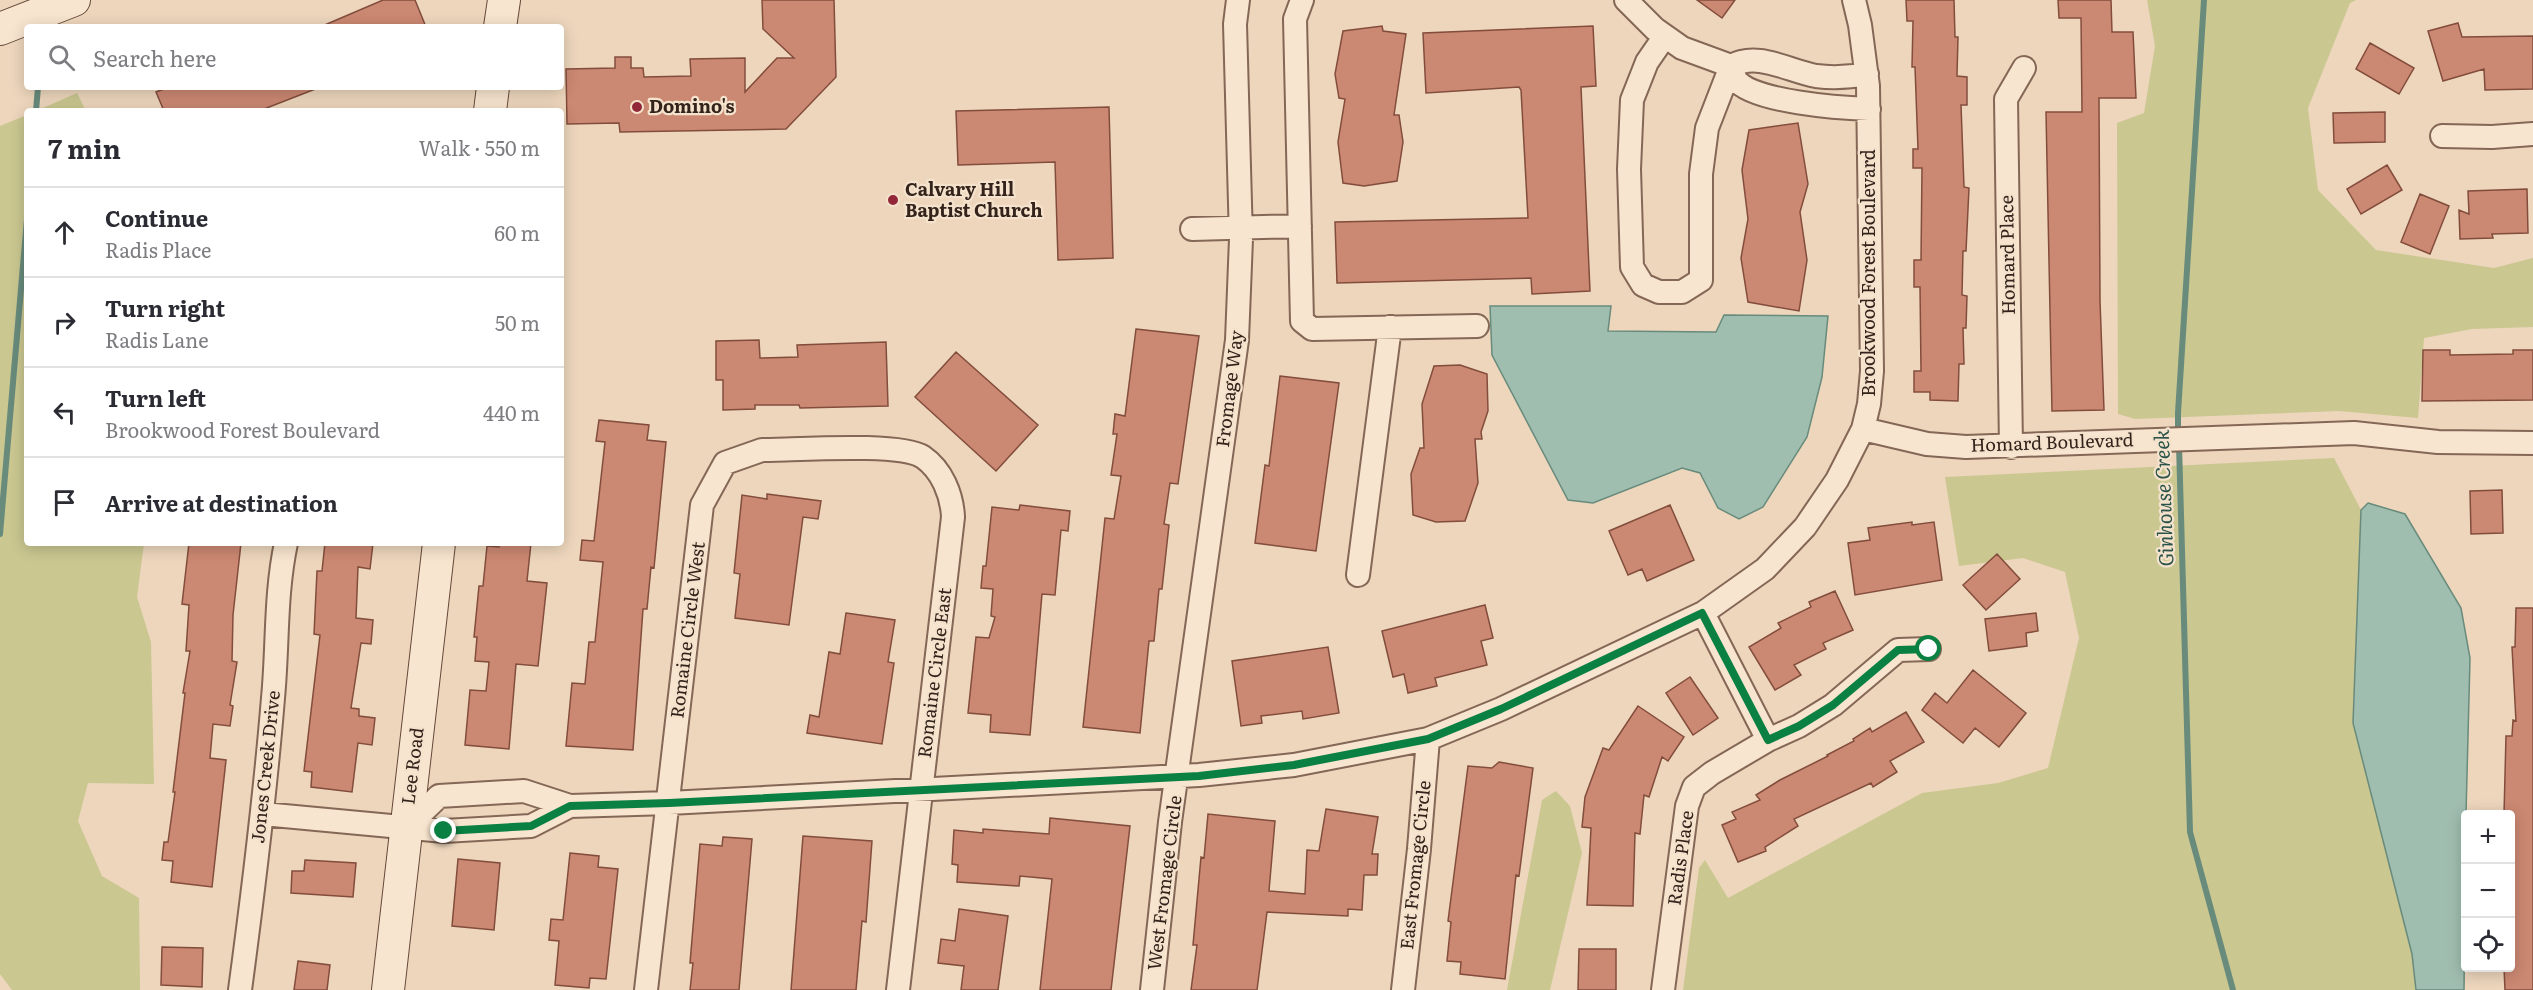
<!DOCTYPE html>
<html lang="en">
<head>
<meta charset="utf-8">
<style>
	:root { --surface:#fff; --page:#f2f2f3; --text:#2b2b33; --muted:#7c7c81; --line:#e1e1e2 }
	body { margin:0; font-family:Literata,serif; background:var(--page); color:var(--text) }
	.controls { position:absolute; right:18px; bottom:18px; display:grid; overflow:hidden; border-radius:6px; box-shadow:0 3px 15px #0003 }
	.controls button { width:54px; height:54px; display:grid; place-items:center; padding:0; border:0; border-bottom:2px solid var(--line); background:var(--surface); color:var(--text); font:30px sans-serif }
	.stop { position:absolute; width:18px; height:18px; margin:-14px; border:4px solid #0b8043; border-radius:50%; background:#fff }
	.stop.end { background:#0b8043; border-color:#fff; box-shadow:0 2px 6px #0008 }
	.list { margin:0; padding:0; list-style:none }
	h2 { display:flex; justify-content:space-between; align-items:center; height:78px; margin:0; padding:0 24px; font-size:26px }
	h2 small { font-size:20px; font-weight:400; color:var(--muted) }
	.list li { display:grid; grid-template-columns:39px 1fr auto; gap:18px; align-items:center; box-sizing:border-box; height:90px; padding:0 24px; border-top:2px solid var(--line) }
	.list b { display:block; font-size:22px; white-space:nowrap }
	.list p { margin:0; font-size:20px; white-space:nowrap; color:var(--muted) }
	.list em { font-size:20px; font-style:normal; color:var(--muted) }
	.icon { flex:none; width:33px; height:33px; fill:none; stroke:currentColor; stroke-width:2; stroke-linecap:round; stroke-linejoin:round }
	.map { position:relative; flex:none; width:2533px; height:990px; overflow:hidden }
	.search { position:absolute; background:var(--surface); box-shadow:0 3px 15px #0003; left:24px; top:24px; width:540px; height:66px; display:flex; align-items:center; gap:15px; box-sizing:border-box; padding:0 21px; border-radius:6px; color:var(--muted); font-size:22px }
	.panel { position:absolute; background:var(--surface); box-shadow:0 3px 15px #0003; left:24px; top:108px; width:540px; height:438px; border-radius:6px }
	.map>svg:first-child { display:block }
	.green { fill:#cac791 }
	.water { fill:#a0beb0; stroke:#688b7c; stroke-width:1.5 }
	.lines { fill:none; stroke-linecap:round; stroke-linejoin:round }
	.stream { stroke:#688b7c; stroke-width:6 }
	.building { fill:#cb8872; stroke:#834d3c; stroke-width:1.5 }
	.street-casing { stroke:#846756; stroke-width:26 }
	.secondary-casing { stroke:#65483a; stroke-width:34 }
	.street { stroke:#f8e5cf; stroke-width:22 }
	.secondary { stroke:#f8e5cf; stroke-width:32 }
	.route { stroke:#0b8043; stroke-width:8 }
	.poi-dot { fill:#92273a; stroke:#f4e2cc; stroke-width:2 }
	.labels { text-anchor:middle; stroke-width:4.5; stroke-linejoin:round; paint-order:stroke }
	.poi-label { font-size:18px; font-weight:bold; fill:#33231b; stroke:#f4e2cc; text-anchor:start }
	.street-label { font-size:18px; fill:#33231b; stroke:#f4e2cc }
	.water-label { font-size:20px; font-style:italic; fill:#2a5349; stroke:#f4e2cc }
</style>
</head>
<body>
<div class="map">
<svg width="2533" height="990" viewBox="0 0 2533 990">
	<rect width="100%" height="100%" fill="#edd6bc"/>
	<path class="green" d="M2147 0H2356L2350 3 2308 108 2318 190 2376 250 2494 268 2533 258V327L2472 329 2424 338 2418 418 2339 411 2135 419 2118 414 2117 123 2144 113 2155 46Z
		M77 93 86 111H36Z
		M27 115V543H144L137 597 151 642 154 784 88 783 78 821 102 876 139 898 140 990H12L0 974V126Z
		M2334 458 2361 510 2353 723 2413 954 2416 990H1683L1699 868 1705 860 1728 898 1922 793 1998 783 2048 768 2079 638 2065 572 2023 558 1959 566 1945 477Z
		M1556 791 1570 806 1582 853 1550 990H1507L1542 800Z"/>
	<path class="water" d="M1490 306H1611L1608 331 1716 332 1724 315 1828 316 1822 377 1807 437 1763 507 1739 519 1718 508 1700 473 1682 468 1593 503 1568 500 1492 355Z
		M2368 503 2405 514 2461 608 2470 658 2466 814 2464 990H2416L2412 954 2353 723 2361 510Z"/>
	<g class="lines">
		<path class="stream" d="M36 111 38 87
			M2178 435V413L2204 0
			M2179 445 2190 832 2233 990
			M0 534 27 219"/>
	</g>
	<path class="building" d="M383 0H415L426 27H320Z
		M762 0H834L836 77 786 129 620 132 619 123 567 124 566 69 615 68V57H631V68H643L644 77 691 76 690 59 745 58V92L777 58H794L763 29Z
		M1697 0H1735L1722 18Z
		M1906 0H1954L1955 37H1958L1957 76 1967 77V105H1961L1964 187 1969 188 1966 251H1963L1962 295 1967 296 1966 328H1963L1964 364H1959L1958 401 1930 400V392H1914V371H1921L1920 287H1914V260H1921L1922 168H1913V149H1918L1915 67H1912L1913 21H1907Z
		M2058 0H2111L2112 32H2133L2136 98H2099L2100 301 2104 410 2052 411 2046 112H2082L2081 18H2059Z
		M2458 23 2462 37 2533 36V89L2485 90 2484 69 2443 81 2428 31Z
		M1382 26 1383 31 1406 34 1394 115H1399L1403 142 1397 181 1364 186 1343 183 1338 142 1345 99 1339 98 1335 74 1343 31Z
		M1593 26 1596 86 1581 87 1590 291 1532 294 1531 278 1337 283 1335 222 1528 218 1521 90 1519 87 1426 93 1423 33Z
		M2370 43 2414 68 2399 94 2356 69Z
		M169 87H318V88L259 111H164L156 92Z
		M1109 107 1113 258 1058 260 1055 162 958 165 956 111Z
		M2385 112V142L2334 143 2333 113Z
		M1798 123 1808 184 1800 212 1807 260 1799 311 1748 302 1741 258 1748 219 1742 170 1749 130Z
		M2387 165 2402 190 2361 214 2347 189Z
		M2527 189 2528 233 2492 234 2493 238 2460 239 2459 210 2469 214 2468 191Z
		M2420 194 2449 206 2430 254 2401 242Z
		M1136 329 1199 336 1178 484 1170 483 1164 524 1169 525 1162 589H1159L1154 641H1149L1140 733 1083 727 1105 518 1114 519 1121 476 1111 475 1117 434H1113L1115 414 1125 416Z
		M759 340 760 358 798 357 797 345 886 342 888 406 800 408 799 405H755V409L723 410V380H716V341Z
		M2423 350H2450V355L2513 354V350H2533V400L2422 401Z
		M956 352 1038 425 996 471 915 397Z
		M1460 365 1487 374 1488 411 1481 432 1482 439H1475L1478 483 1465 521 1436 522 1413 515 1411 474 1420 448H1424L1422 404 1434 366Z
		M1280 376 1339 383 1316 551 1255 543 1265 465 1269 466Z
		M599 420 649 425 647 440 666 442 654 568 651 567 647 609H643L633 750 566 746 572 683 585 684 589 642H595L603 562 580 560 582 540 594 541 605 442 596 441Z
		M2502 490 2503 533 2471 534 2470 491Z
		M767 494 821 501 818 519 803 517 789 625 735 618 740 574 734 573 742 495 767 499Z
		M1020 505 1070 511 1068 531 1061 530 1055 595 1042 594 1030 735 990 732 991 715 968 713 976 637 989 638 995 617 991 616 993 589 981 588 983 566H986L992 507 1019 510Z
		M1670 505 1694 560 1647 581 1642 569 1628 575 1609 531Z
		M1912 522V525L1934 522 1942 580 1855 595 1848 543 1870 540 1868 528Z
		M189 543H241L233 615 232 661 237 662 230 705 233 706 230 726 213 724 210 758 226 760 212 887 171 882 173 861 162 860 164 842H168L175 792H173L185 693H183L190 651H186L189 605 182 604Z
		M325 543H373L370 569 358 567 356 618 373 620 371 644 361 643 351 708 359 709V716L375 718 372 745 358 743 352 792 311 787 312 772 304 771 320 635 314 634 317 571H322Z
		M499 543H531L527 581 547 583 538 666 516 664 509 749 465 745 470 690 486 691 489 662 475 661 477 637H474L479 586H483L487 546 499 547Z
		M1997 554 2020 579 1986 610 1963 585Z
		M1835 591 1853 630 1823 643 1826 649 1794 665 1801 675 1775 690 1749 647 1781 628 1778 623 1811 607 1809 602Z
		M1485 605 1493 638 1481 641 1487 665 1435 678 1437 686 1408 693 1404 674 1393 677 1382 631Z
		M2516 608H2533V990H2505L2504 968H2511V814H2504L2506 736H2512L2513 720 2516 721 2512 647H2515Z
		M846 613 895 620 888 662 894 663 882 744 807 733 810 715 819 717 829 652 840 654Z
		M2036 613 2038 631 2026 633 2027 646 1989 651 1985 619Z
		M1328 647 1339 713 1303 719 1302 711 1261 716 1262 723 1241 726 1232 661Z
		M1973 670 2026 713 1999 747 1975 728 1963 743 1922 710 1935 693 1947 703Z
		M1690 677 1718 718 1693 735 1666 693Z
		M1638 706 1684 737 1668 761 1662 757 1649 797 1644 795 1640 834 1635 833 1633 906 1587 905 1591 828 1582 827 1585 797 1603 748 1609 750Z
		M1906 712 1924 742 1890 761 1897 772 1873 787 1871 783 1794 819 1798 826 1765 847 1766 851 1738 862 1722 825 1736 819 1732 812 1760 800 1756 795 1780 780 1828 756 1827 755 1854 741 1853 739 1870 728 1872 732Z
		M1499 762 1533 768 1519 876 1516 875 1505 979 1460 974 1461 962 1447 961 1451 922 1448 921 1468 766 1492 768Z
		M1326 809 1378 817 1372 854H1378L1377 875H1364L1362 910 1348 909V916L1267 912 1257 990H1191L1197 945H1193L1201 857 1204 858 1208 814 1275 821 1269 891 1305 894 1307 850 1319 851Z
		M1050 818 1130 826 1111 990H1040L1052 879 1020 876 1019 886 957 882 958 865 952 864 954 830 983 833V829L1049 834Z
		M803 836 872 841 866 922 862 921 856 990H791Z
		M723 837 752 839 739 990H690L693 963H690L700 844 722 846Z
		M570 853 599 856 598 867 618 869 606 979 590 978 589 988 555 985 559 941 549 940 551 919 563 920Z
		M458 859 500 863 494 930 452 926Z
		M305 860 356 863 353 897 291 893 292 871H304Z
		M959 909 1008 916 998 990H961L964 966 938 963 941 939 955 941Z
		M162 947 203 948 202 987 161 985Z
		M1579 949H1616V990H1578Z
		M298 961 330 965 327 990H294Z"/>
	<g class="lines">
		<g class="street-casing">
			<path id="street" d="M1302 0 1295 19 1302 321 1312 329 1477 326
				M1626 0 1655 29 1682 48 1731 66C1733 70 1734 76 1736 80 1753 102 1841 108 1869 109
				M1665 36 1647 62 1632 100 1629 169 1632 267 1643 285 1659 292H1682L1701 280V174L1707 128 1731 66C1758 51 1788 71 1816 76 1832 78 1851 77 1867 74
				M2442 136 2492 137 2533 134
				M1192 229 1300 226
				M1863 429 1927 444 1966 447 2354 433 2438 442 2533 443
				M2011 447 2006 99 2024 68
				M1358 575 1390 327
				M1703 613 1768 740
				M263 814 444 831 531 826 570 806
				M406 828 439 796 524 791 570 806 669 803 1199 775 1294 765 1428 739 1501 709 1703 613 1765 569 1805 527 1837 480 1863 429 1869 404 1872 371 1868 86 1860 25 1854 0
				M240 990C253 893 265 796 273 698 278 646 275 595 286 543
				M646 990 702 505 725 463 762 450C795 450 900 442 923 457 942 470 952 495 953 517L898 990
				M1152 990 1170 822 1237 340 1241 239 1235 24 1238 0
				M1403 990 1419 849 1428 739
				M1663 990 1687 806 1694 787 1712 773 1768 740 1799 726 1833 705 1898 650 1929 649"/>
		</g>
		<g class="secondary-casing">
			<path id="secondary" d="M500 27 504 0
				M0 29 74 0
				M490 111 493 87
				M388 990 439 543"/>
		</g>
		<use href="#street" class="street"/>
		<use href="#secondary" class="secondary"/>
	</g>
	<g class="lines">
		<path class="route" d="M444 831 531 826 570 806 669 803 1199 776 1294 765 1428 739 1501 709 1702 613 1768 740 1799 726 1833 705 1898 650 1929 649"/>
	</g>
	<g class="poi-dot">
		<circle cx="637" cy="107" r="6"/>
		<circle cx="893" cy="200" r="6"/>
	</g>
	<g class="labels">
		<g class="poi-label">
			<text x="649" y="113">Domino's</text>
			<text x="905" y="196">Calvary Hill<tspan x="905" dy="21">Baptist Church</tspan></text>
		</g>
		<g class="street-label">
			<text transform="translate(2008 255) rotate(-91)" y="6">Homard Place</text>
			<text transform="translate(1869 273) rotate(-90)" y="6">Brookwood Forest Boulevard</text>
			<text transform="translate(1230 389) rotate(-83)" y="6">Fromage Way</text>
			<text transform="translate(2052 443) rotate(-2)" y="6">Homard Boulevard</text>
			<text transform="translate(688 630) rotate(-83)" y="6">Romaine Circle West</text>
			<text transform="translate(935 673) rotate(-83)" y="6">Romaine Circle East</text>
			<text transform="translate(413 766) rotate(-83)" y="6">Lee Road</text>
			<text transform="translate(266 767) rotate(-84)" y="6">Jones Creek Drive</text>
			<text transform="translate(1681 858) rotate(-82)" y="6">Radis Place</text>
			<text transform="translate(1416 865) rotate(-84)" y="6">East Fromage Circle</text>
			<text transform="translate(1165 883) rotate(-83)" y="6">West Fromage Circle</text>
		</g>
		<g class="water-label">
			<text transform="translate(2164 498) rotate(-92)" y="7">Ginhouse Creek</text>
		</g>
	</g>
</svg>
<div class="controls">
<button>+</button>
<button>−</button>
<button><svg class="icon" aria-label="locate" viewBox="0 0 24 24"><circle cx="12" cy="12" r="6"/><path d="M12 2v4M12 18v4M2 12h4M18 12h4"/></svg></button>
</div>
<div class="stop" style="left:1929px;top:649px"></div>
<div class="stop end" style="left:444px;top:831px"></div>
<div class="search"><svg class="icon" aria-label="search" viewBox="0 0 24 24"><circle cx="10" cy="10" r="6"/><path d="M15 15l6 6"/></svg>Search here</div>
<section class="panel">
<h2>7 min<small>Walk · 550 m</small></h2>
<ul class="list">
<li><svg class="icon" aria-label="ahead" viewBox="0 0 24 24"><path d="M12 20V5M6 11l6-6 6 6"/></svg><div><b>Continue</b><p>Radis Place</p></div><em>60 m</em></li>
<li><svg class="icon" aria-label="right" viewBox="0 0 24 24"><path d="M7 20v-9h11M14 6l5 5-5 5"/></svg><div><b>Turn right</b><p>Radis Lane</p></div><em>50 m</em></li>
<li><svg class="icon" aria-label="left" viewBox="0 0 24 24"><path d="M17 20v-9H6M10 6l-5 5 5 5"/></svg><div><b>Turn left</b><p>Brookwood Forest Boulevard</p></div><em>440 m</em></li>
<li><svg class="icon" aria-label="arrive" viewBox="0 0 24 24"><path d="M6 21V4h12l-3 4 3 4H6"/></svg><div><b>Arrive at destination</b></div></li>
</ul>
</section>
</div>
</body>
</html>
